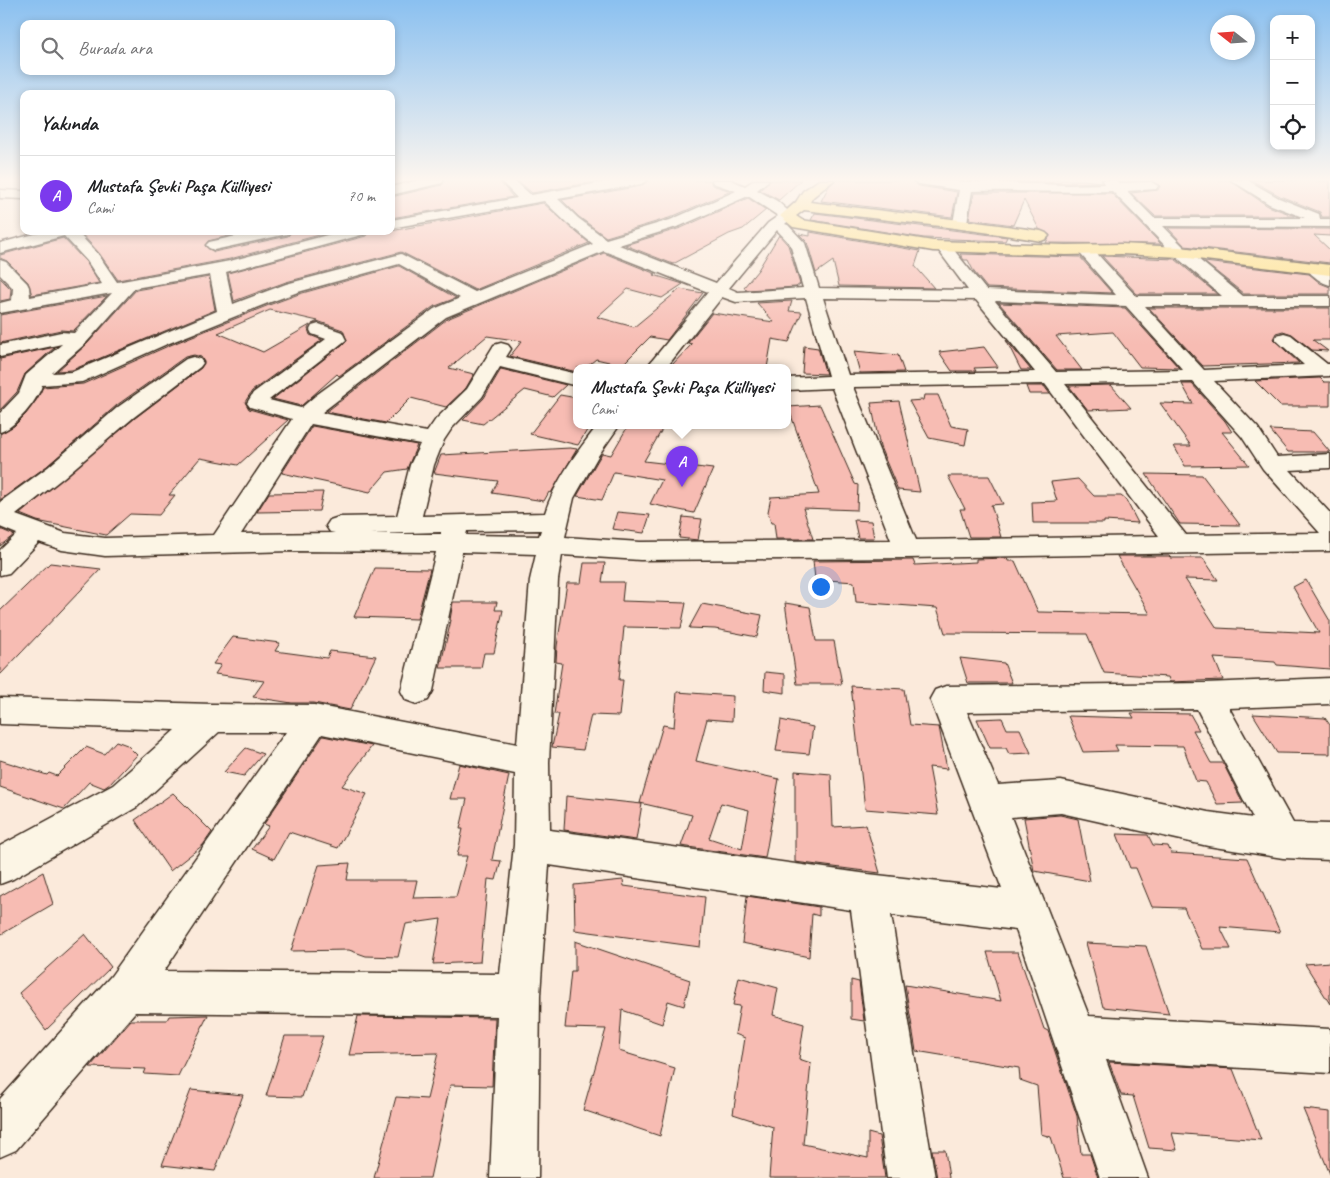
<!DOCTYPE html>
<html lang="tr">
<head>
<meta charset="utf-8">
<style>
	:root { --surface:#fff; --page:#f6f6f6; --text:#202124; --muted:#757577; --line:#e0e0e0; --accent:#7c3aed }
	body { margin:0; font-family:Caveat,sans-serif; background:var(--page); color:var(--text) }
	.controls { position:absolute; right:15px; top:15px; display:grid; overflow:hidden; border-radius:10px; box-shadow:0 2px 8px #0003 }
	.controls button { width:45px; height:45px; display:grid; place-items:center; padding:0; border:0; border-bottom:1px solid var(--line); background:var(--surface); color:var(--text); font:25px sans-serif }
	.compass { position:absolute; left:1210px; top:15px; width:45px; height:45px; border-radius:50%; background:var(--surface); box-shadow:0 2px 8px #0003; rotate:287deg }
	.you { position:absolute; left:820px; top:586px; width:18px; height:18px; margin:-12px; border:4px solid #fff; border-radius:50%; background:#1a73e8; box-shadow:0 0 0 8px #1a73e833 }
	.badge { display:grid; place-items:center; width:32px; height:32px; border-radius:50%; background:var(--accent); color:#fff; font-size:16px; font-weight:700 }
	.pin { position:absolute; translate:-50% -41px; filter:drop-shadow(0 1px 2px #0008) }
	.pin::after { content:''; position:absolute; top:26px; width:18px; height:15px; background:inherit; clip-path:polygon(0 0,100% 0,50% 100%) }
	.popup { position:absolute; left:573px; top:364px; width:218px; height:65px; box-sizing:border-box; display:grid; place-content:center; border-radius:10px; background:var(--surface); filter:drop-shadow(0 1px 4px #0005); font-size:16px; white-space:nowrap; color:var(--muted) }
	.popup b { font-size:19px; color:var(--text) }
	.popup::after { content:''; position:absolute; left:50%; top:100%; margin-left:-10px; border:10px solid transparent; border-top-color:var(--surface) }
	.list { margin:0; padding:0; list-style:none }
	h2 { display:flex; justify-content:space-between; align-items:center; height:65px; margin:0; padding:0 20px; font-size:21px }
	h2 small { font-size:16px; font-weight:400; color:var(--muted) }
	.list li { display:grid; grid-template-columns:32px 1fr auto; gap:15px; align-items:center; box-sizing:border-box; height:80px; padding:0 20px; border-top:1px solid var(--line) }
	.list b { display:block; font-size:19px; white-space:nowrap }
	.list p { margin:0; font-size:16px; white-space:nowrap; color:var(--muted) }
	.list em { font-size:16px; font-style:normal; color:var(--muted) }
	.icon { flex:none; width:28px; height:28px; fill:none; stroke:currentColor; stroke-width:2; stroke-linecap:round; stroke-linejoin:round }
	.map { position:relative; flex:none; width:1330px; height:1178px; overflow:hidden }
	.search { position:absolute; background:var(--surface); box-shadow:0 2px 8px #0003; left:20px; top:20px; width:375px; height:55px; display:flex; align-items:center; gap:12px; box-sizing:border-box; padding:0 18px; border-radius:10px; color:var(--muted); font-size:19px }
	.panel { position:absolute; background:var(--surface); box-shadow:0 2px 8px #0003; left:20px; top:90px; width:375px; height:145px; border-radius:10px }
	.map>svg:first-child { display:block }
	.building { fill:#f7bcb3; stroke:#3b2a1e; fill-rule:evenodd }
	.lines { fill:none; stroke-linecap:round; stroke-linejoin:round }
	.minor-casing { stroke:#3b2a1e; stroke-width:3 }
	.major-casing { stroke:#3b2a1e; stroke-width:3 }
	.minor { fill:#fcf5e5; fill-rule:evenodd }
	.major { fill:#fedf80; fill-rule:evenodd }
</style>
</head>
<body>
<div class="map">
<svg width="1330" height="1178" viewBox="0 0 1330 1178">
	<rect width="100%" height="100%" fill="#fbeadb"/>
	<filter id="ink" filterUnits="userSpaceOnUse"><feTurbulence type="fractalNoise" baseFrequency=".02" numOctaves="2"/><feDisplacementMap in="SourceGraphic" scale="10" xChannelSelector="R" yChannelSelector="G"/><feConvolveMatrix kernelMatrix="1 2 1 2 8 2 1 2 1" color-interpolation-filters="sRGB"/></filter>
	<g filter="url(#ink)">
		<path class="building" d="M445 180H498L513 197 391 218V197L442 185Z
			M517 180H605L532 193Z
			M649 180H710L712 185 731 191 669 218 606 237 579 217 562 200 641 186Z
			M771 180H801L779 200 760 190Z
			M836 180H911L919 186 957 192 952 217 821 201 829 186Z
			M978 180H1083L1101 182 1068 183Z
			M1151 180H1229L1268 206 1295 216H1155L1131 193 1158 190 1160 186Z
			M1251 180 1330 181V217H1322L1320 212 1280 196Z
			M974 193H1111L1161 244 1046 243 1050 235 1039 229 1024 200 1013 225 969 219Z
			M748 198 766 210 743 229 729 234 673 264 625 245 681 228Z
			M543 203 589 243 475 290 401 252 286 282 234 301 228 273 366 236 369 231H391Z
			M815 213 952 230 1007 237 1005 241 924 238 811 220Z
			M1168 228 1330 229V236L1314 235 1330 250V263L1185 246Z
			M79 231H249L208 241 205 246 214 252 288 236 292 231H334L230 259 118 280 99 253Z
			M810 232 920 251 915 266 934 288 839 286 833 261 816 273 807 242 799 234 810 236Z
			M779 235 788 245 800 284 796 287 746 290 744 287 758 270Z
			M63 238 86 262 99 283 32 295 28 282 7 261 0 258V255Z
			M604 253 656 274 654 275 683 284 662 298 628 289 597 317 634 327 680 289 703 293 667 340 650 337 622 365 596 359 585 368H577V372L510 356 522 341 487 336 449 368 474 374 466 388 446 407 411 398 386 423 326 412 447 319Z
			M960 254 1080 257 1112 293 987 288 974 272 968 260H964Z
			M1102 256 1175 259 1217 294H1137Z
			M1204 262 1309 274 1320 283 1330 287V294H1244Z
			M399 266 456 298 433 307 339 376 337 374 301 406 273 399 347 341 343 330 320 322 312 324 318 321 270 310 218 333 263 352 310 325 308 329 310 335 322 340 252 391 245 402 249 409 288 420 238 465 200 458 169 495H175L159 515 130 514 106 535 37 521 20 514 135 418 201 368 204 362 201 357 194 355 185 357 117 405 47 466 0 500V434L14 426 26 414 37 399 43 387 83 384 168 346 269 305 299 294Z
			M209 277 215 310 72 370 57 371 87 344 136 290Z
			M0 278 11 289 10 299 0 301Z
			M107 296 73 331 61 330 0 343V315Z
			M792 301 789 311 802 312 789 342 772 339 767 368H669L692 344 688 343 712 313 774 322 757 303Z
			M999 303 1125 308 1179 368 1140 367 1113 332 1056 336 1082 370H1057Z
			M1149 308H1330V340H1313L1328 351 1312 350 1292 334 1283 331 1276 333 1273 339 1299 363 1203 366Z
			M1006 340 1031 370H1021Z
			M804 346 818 348 826 374 802 373Z
			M55 347 25 374 17 392 0 410V359Z
			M984 347 998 367 974 368 976 371H952L939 352Z
			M854 351 898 355 904 372 860 373Z
			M501 369 566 385 553 397 525 390 483 424 463 420 484 398Z
			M1320 378 1324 382H1330V406H1280L1255 381Z
			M1182 384H1192L1225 421 1232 432H1222L1249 465 1185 466 1174 446H1191L1160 403 1193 404Z
			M1111 385 1131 408 1088 410 1069 386Z
			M1026 386H1044L1050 394H1029Z
			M560 395 577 398V426L589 427 578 445 530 434Z
			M924 395H938L951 426 968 429 965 445 929 438 909 401 923 400Z
			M899 401 920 492 898 490 880 447 871 403Z
			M820 405 855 484 858 485 857 510 803 508 813 539H776L774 523H771L768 512 771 497 819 494 788 407Z
			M312 426 417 445 407 469 387 472 370 492 282 473Z
			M628 426H664L644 461 713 469 694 513 650 504 662 480 614 472 602 500 577 496 602 453 611 455Z
			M1270 430 1313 432 1330 452H1288Z
			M570 448 577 449 551 493 549 492 544 501 492 493 498 481 434 473 441 455Z
			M1146 474 1202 475 1240 525 1180 524Z
			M948 476H989L1003 504 991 505 1001 537H969L960 509H965Z
			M1078 479 1094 496H1121L1126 500 1138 523 1104 521V523H1033L1032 502 1057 501 1051 482Z
			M323 492 319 511 257 512 269 493Z
			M617 512 650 515 644 533 612 529Z
			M683 517 702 519 698 540 679 538Z
			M854 520 871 521 874 538H858Z
			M0 529 14 535 0 546Z
			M1117 556H1169L1171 558H1203L1218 580 1185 579 1217 628 1319 633 1293 587 1306 580 1330 621V669L1277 665 1275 662 1214 658 1223 680 1170 682 1168 677 1104 673 1087 634 945 633 937 608 856 602 854 582 815 579 813 561 913 560 915 565 976 562V559L1007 558 1008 561H1015L1038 612 1150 614Z
			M50 563 101 569 0 675V611Z
			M584 563H605L602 582H624L622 601 686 603 681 628 624 627 619 680H623L619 716 591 715 583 750 552 747 559 714H554L562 663 556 662 557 646 567 583H581Z
			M375 568 430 569 417 619 354 617Z
			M453 602H497L495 610H503L494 653H484L481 668H440L451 620H450Z
			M785 603 810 607 816 641H834L842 684H797Z
			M702 604 762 615 757 637 715 629 689 628Z
			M233 637 280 643 275 651 327 658 330 651 376 656 350 710 314 703H292L253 697 264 681 215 674 221 665 213 664Z
			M960 658 1004 663 1012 683H968Z
			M765 672 785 674V693L764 690Z
			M851 686 904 689 910 725 939 727 947 769 929 767 938 815 865 809Z
			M677 692 733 696 732 721 707 719 696 761 779 779 765 858 681 846 692 815 640 803 663 725 674 727ZM721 803 749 810 742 849 709 838Z
			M1131 713 1190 714 1199 730H1193L1211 763H1223L1243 803 1217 804 1206 782 1196 781 1183 746 1115 745 1118 751 1083 752 1068 716 1134 718Z
			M1253 714 1325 718 1330 725V754L1277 753Z
			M1002 718 1007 729H1020L1031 753 1009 754 1006 748H990L977 719Z
			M781 720 813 727 809 754 776 751Z
			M323 736 372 746 342 786 367 794 338 848 289 832 274 859 252 849 269 826 264 824Z
			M116 741 127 745 137 755 110 784 104 788 89 782 64 809 0 787V760L47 775 49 773 57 776 86 747 104 754Z
			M246 748 263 754 244 776 224 772Z
			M459 764 509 775 492 860 501 861 496 880 488 879 480 962 433 964 441 919 406 924 398 957 366 956 349 950 291 951 319 865 350 863 347 880H417L413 898 456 897 467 856H457L463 829H460L467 799H450Z
			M795 771 831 774 833 827 866 825 880 873 795 862Z
			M173 793 212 832 203 845 170 871 135 820Z
			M566 796 642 804 636 840 564 830Z
			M1060 815 1078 819 1090 881 1034 871 1024 818Z
			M1117 834 1148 835 1153 845 1168 846 1171 853 1247 858 1280 932 1220 927 1231 949H1202L1184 908 1152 907 1136 868H1130Z
			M43 872 53 904 0 935V896Z
			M623 880 624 886 705 897 700 947 575 930 574 885Z
			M747 896 819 907V916L812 914 809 957 742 943Z
			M85 934 111 967 46 1030 19 993Z
			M575 941 690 980 684 1006 668 1001 662 1024 622 1010 619 1051 675 1068 660 1136 583 1110 606 1029 565 1028 571 971H575Z
			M1086 943 1146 946 1169 1014 1103 1007Z
			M987 952H1018L1044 1029 1048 1031 1077 1116 1081 1154H1090L1098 1178H1064L1051 1137 1041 1134 1037 1086 1020 1080 1019 1068 916 1051 905 985 1001 1001Z
			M1330 962V1004L1305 964Z
			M739 977 778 988 773 1015 804 1024 799 1059 811 1063 803 1144 868 1158V1133L879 1136 885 1178H769L773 1127 733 1114 745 1038 735 1034 740 1006 733 1005Z
			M851 980 859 982 864 1021 851 1019Z
			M208 1015 178 1076 144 1074 146 1069 90 1067 131 1020H167L169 1016Z
			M358 1016 495 1018 492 1086 450 1085 430 1178H374L396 1097 427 1099 438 1053 349 1055Z
			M285 1036H323L302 1097 266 1096Z
			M1109 1062 1233 1069 1261 1140 1172 1133 1177 1150 1149 1148 1133 1096 1121 1095Z
			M191 1090 243 1095 215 1171 162 1165Z
			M1303 1109 1330 1112V1174Z
			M932 1150H945L949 1178H937Z"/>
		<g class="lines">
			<g class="minor-casing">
				<path id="minor" d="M419 180H443L442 183 391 195V187Z
					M500 180H514L531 195 617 180H647L641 184 558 199 578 218 606 239 670 220 736 191 713 183 712 180H731L745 186 754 180H769L757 190 777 201 794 216 785 224 788 225 805 243 819 288 968 290 936 247 939 244H949L986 290 1116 295 1076 249 1078 246H1090L1136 296H1222L1174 255 1112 191C1065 193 1019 190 972 191L967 223 965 226H955L953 223 959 190 919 184 913 180 1068 185 1104 184 1102 180H1116L1119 183 1151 182 1158 186 1156 189 1127 191 1154 218H1305L1269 204 1231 180H1247L1279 198 1319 214 1320 219H1330V227L1163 226 1186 249 1243 296H1330V306H1145L1204 370 1304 365 1275 339 1277 335 1284 333 1291 335 1327 364H1330V376L1214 381 1258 428 1277 457 1330 454V468L1290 470 1330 513V551L907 558 640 560 562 555 558 580 549 762 550 830 868 874 1002 889 930 699 935 690 946 686 1206 683 1330 678V704L1229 708 1293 823 1330 824V860L1283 858 1208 846 1061 813 1011 817 1089 1016 1330 1029V1073L1106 1060 1148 1178H1100L1016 930 891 915 935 1178H887L851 910 549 865 540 995 538 1178H490L497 1016 135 1012 16 1150 0 1157V1099L111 976 286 732H219L137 807 13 879 0 884V846L113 785 175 730 0 724V698L212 704 314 705 517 744 530 580 536 554 462 552 433 691 428 700 417 704 406 700 401 691 436 552 291 551 105 556 62 550 39 542 9 573 0 575V550L17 534 0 527V502L48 467 118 407 186 359 193 357 200 359 203 363 200 367 134 417 64 477 16 515 65 533 105 538 214 535 292 419 250 407 247 403 253 393 326 339 312 334 310 330 312 326 319 324 342 332 346 340 269 400 301 408 315 396 434 309 460 298 399 264 298 292 268 303 167 344 82 382 42 385C38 400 15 428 0 432V413L19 393 26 375 62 344 0 357V345L61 332 74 333 112 293 0 313V303L12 300 13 288 0 275V260L6 262 27 283 29 287 30 297 102 284 87 261 64 236 0 253V243L46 231H76L98 254 117 282 230 261 342 231H367L365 234 226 272 233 304 286 284 401 254 475 292 593 244 568 224 544 201 391 228V220L517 198ZM748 196 778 216 768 223 716 283 619 245 680 226ZM777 230 790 244 803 288 738 292 729 288ZM604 251 708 292 646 368H666L722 297 736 302 806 298 828 376 787 378V390L832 388 891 540 640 542 565 537 574 498 598 456 619 426H597C577 452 555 481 545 513L422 516 434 465 444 440 452 428 482 397 500 367 577 386V374L506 357 511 349 508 345 501 343 494 345 467 389 436 419 427 432 321 413 446 317ZM210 275 217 311 72 372 52 373 86 343 135 288ZM823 298 976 300 1035 372 848 375ZM995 301 1126 306 1183 370 1056 372ZM1193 382 1242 437 1263 469 1320 533 1186 535 1065 384ZM1045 384 1159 536 916 540 853 387ZM311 424 420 444 410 465 397 516 339 517 330 520 326 526 330 532 335 533 241 534ZM541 530 539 536 466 535 467 531ZM441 532V534H370ZM1197 709 1253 818 1208 812 1061 781 998 785 967 712ZM322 734 515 774 514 845 500 974 164 971Z
					M0 190 24 191V199L0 198Z
					M259 231H290L288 234 283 235 214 250 209 248 206 245 209 242Z
					M1315 264 1330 272V285C1322 283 1312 276 1307 269L1309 266Z"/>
			</g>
			<g class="major-casing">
				<path id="major" d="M819 180H834L813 197 810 202C887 212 964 219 1041 231L1046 233 1049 236 1046 239 1041 241C962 227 883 220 804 210L796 216 802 220 933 241 1066 245 1121 244 1180 247 1330 265V275L1180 257 1121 254 1066 255 933 251 793 227 780 216 796 202 803 191Z"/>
			</g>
			<use href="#minor" class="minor"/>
			<use href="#major" class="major"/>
		</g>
	</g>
	<linearGradient id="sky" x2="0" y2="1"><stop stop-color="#8ac0f0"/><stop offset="0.52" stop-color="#fdf6ef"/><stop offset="1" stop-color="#fdf6ef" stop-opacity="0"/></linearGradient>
	<rect width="1330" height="345" fill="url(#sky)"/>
</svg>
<div class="controls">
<button>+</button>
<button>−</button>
<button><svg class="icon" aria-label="locate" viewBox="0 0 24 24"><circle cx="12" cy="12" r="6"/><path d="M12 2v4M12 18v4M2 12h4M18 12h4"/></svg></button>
</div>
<svg class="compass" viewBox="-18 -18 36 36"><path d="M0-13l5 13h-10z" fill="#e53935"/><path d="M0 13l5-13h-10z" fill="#757577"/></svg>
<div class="you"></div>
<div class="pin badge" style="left:682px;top:487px">A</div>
<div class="popup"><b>Mustafa Şevki Paşa Külliyesi</b>Cami</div>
<div class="search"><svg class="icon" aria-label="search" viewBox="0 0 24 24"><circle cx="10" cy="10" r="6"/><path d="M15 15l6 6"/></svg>Burada ara</div>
<section class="panel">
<h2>Yakında<small></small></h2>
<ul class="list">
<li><span class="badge">A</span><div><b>Mustafa Şevki Paşa Külliyesi</b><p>Cami</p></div><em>70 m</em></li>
</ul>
</section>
</div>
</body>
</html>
